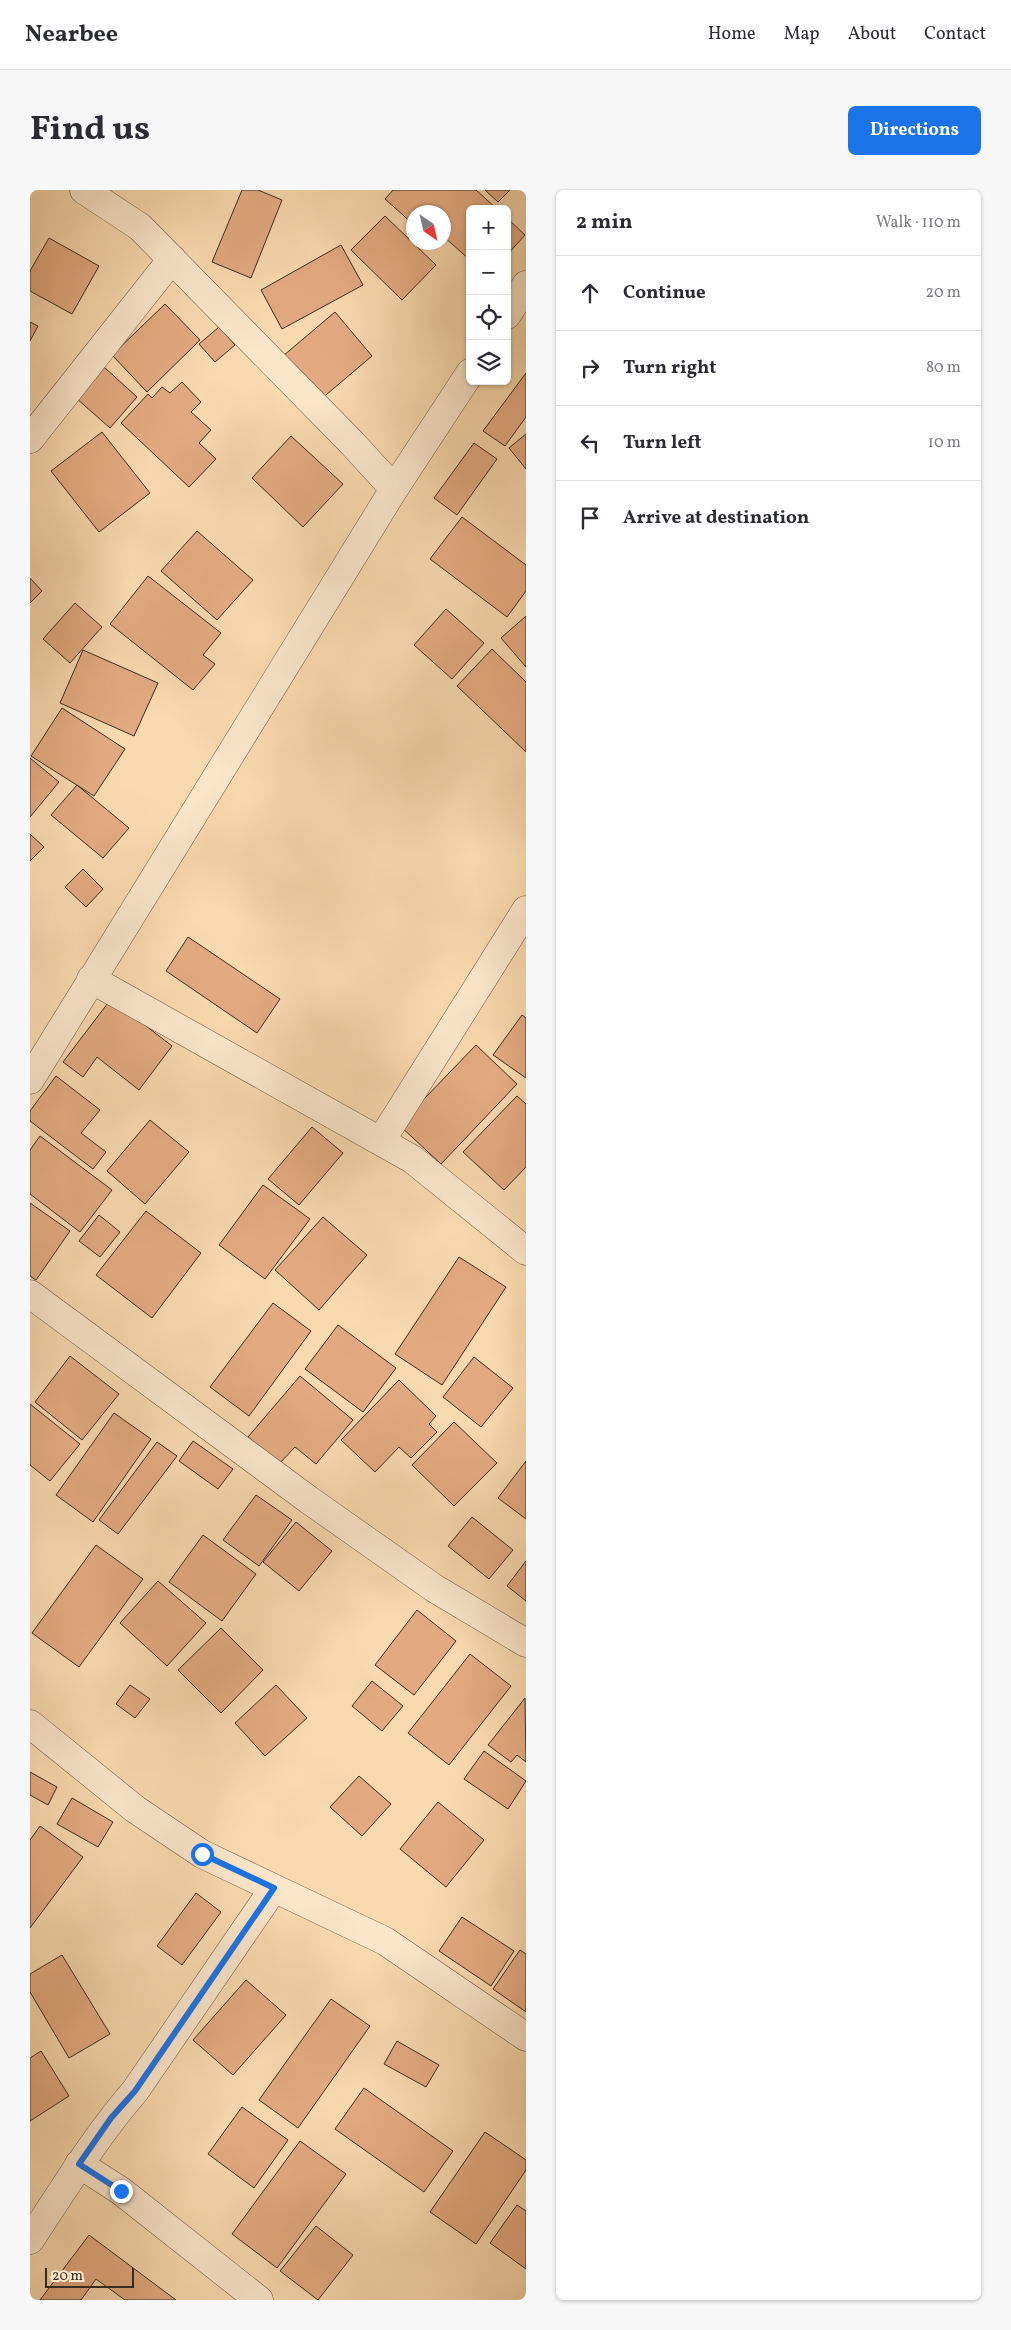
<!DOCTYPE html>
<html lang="en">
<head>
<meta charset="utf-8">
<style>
	:root { --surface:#fff; --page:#f7f7f7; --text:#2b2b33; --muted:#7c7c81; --line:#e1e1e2; --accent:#1a73e8 }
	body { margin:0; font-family:Vollkorn,serif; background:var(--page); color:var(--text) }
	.controls { position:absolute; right:15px; top:15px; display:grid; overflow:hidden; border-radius:8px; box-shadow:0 1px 4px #0004 }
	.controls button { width:45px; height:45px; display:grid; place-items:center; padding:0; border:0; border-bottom:1px solid var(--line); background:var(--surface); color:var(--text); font:25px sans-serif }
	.compass { position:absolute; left:376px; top:15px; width:45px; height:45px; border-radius:50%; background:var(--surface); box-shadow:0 1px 4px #0004; rotate:146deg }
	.scale { position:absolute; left:15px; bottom:12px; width:89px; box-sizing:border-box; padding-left:5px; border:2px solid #382d22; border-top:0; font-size:14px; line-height:18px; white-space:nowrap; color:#382d22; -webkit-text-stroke:4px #fbe6ca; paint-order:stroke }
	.stop { position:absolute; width:15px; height:15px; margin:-11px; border:4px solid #1a73e8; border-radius:50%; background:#fff }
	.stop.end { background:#1a73e8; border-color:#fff; box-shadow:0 1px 5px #0008 }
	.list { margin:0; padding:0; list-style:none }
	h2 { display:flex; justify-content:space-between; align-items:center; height:65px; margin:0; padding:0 20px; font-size:21px }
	h2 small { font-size:16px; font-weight:400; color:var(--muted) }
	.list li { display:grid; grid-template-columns:32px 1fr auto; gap:15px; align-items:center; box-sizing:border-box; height:75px; padding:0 20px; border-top:1px solid var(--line) }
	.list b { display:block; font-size:19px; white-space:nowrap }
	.list em { font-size:16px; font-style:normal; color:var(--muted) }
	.icon { flex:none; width:28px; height:28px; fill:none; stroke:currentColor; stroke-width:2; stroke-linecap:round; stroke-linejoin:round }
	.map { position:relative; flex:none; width:496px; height:2110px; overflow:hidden; border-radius:8px }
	header { display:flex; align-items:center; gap:30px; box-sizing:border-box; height:70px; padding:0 25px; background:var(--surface); border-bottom:1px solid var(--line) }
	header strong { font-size:24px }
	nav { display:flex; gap:28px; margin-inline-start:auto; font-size:18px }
	.intro { display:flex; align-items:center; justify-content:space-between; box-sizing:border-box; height:120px; padding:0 30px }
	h1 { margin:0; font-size:35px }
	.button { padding:12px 22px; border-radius:8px; background:var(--accent); color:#fff; font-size:18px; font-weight:700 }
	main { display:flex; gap:30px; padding:0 30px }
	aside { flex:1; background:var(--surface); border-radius:8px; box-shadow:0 1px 4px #0004 }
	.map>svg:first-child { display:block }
	.building { fill:#e3aa81; stroke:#382d22 }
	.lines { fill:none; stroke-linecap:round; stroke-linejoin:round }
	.minor-casing { stroke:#685845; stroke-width:29 }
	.minor { stroke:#fbe6ca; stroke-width:28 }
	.route { stroke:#1a73e8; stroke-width:6 }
</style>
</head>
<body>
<header>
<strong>Nearbee</strong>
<nav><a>Home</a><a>Map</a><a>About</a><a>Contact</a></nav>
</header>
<div class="intro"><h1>Find us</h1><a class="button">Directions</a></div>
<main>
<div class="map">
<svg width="496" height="2110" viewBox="0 0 496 2110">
	<rect width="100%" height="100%" fill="#f9d9ae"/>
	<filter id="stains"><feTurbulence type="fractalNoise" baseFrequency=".004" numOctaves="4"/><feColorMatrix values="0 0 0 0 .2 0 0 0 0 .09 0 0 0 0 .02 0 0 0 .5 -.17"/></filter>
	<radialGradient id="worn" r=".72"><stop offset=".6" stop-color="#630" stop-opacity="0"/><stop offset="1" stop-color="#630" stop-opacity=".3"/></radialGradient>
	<path class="building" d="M212 0H228L252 10 221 88 182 72Z
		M363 0H446L467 19H440V70L413 46V22H383V34L355 9Z
		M455 0H480L468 12Z
		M355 26 406 75 372 110 321 60Z
		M477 28 495 45 477 65Z
		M19 48 69 76 42 124 0 101V81Z
		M311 55 333 95 252 139 231 100Z
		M135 114 170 150 117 202 82 165Z
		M305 122 342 166 290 210 253 166Z
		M0 132 8 136 0 151Z
		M189 137 205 155 185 172 169 154Z
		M74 177 107 207 80 238 46 208Z
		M496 183V227L475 256 453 241Z
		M152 192 171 212 161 222 181 240 169 253 186 269 159 297 91 233 118 204 122 208 132 197 140 203Z
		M72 242 120 303 69 342 21 281Z
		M496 244V279L479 258Z
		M261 246 313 294 273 337 222 288Z
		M444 253 467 269 427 325 404 308Z
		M432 327 496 375V401L477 427 400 369Z
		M167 341 223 390 187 430 131 381Z
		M118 386 191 443 173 465 185 474 163 500 80 434Z
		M0 388 12 401 0 413Z
		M45 413 72 437 40 473 13 449Z
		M416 419 454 453 422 489 384 455Z
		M496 426V477L471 448Z
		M462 459 496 492V562L427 496Z
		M53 460 128 493 104 546 30 513Z
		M32 518 95 559 64 606 1 566Z
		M0 568 29 592 0 627Z
		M47 595 99 638 73 668 21 625Z
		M0 644 14 657 0 671Z
		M53 679 73 699 56 717 35 697Z
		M158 747 250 809 227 843 136 781Z
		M81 809 142 856 109 900 67 867 53 887 33 872Z
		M492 825 496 828V888L463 865Z
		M446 855 487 894 411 974 369 935Z
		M26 886 70 920 51 943 76 962 63 979 0 931V921Z
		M487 906 496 914V977L474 1000 433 962Z
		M120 930 159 962 115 1014 77 981Z
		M282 937 313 963 269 1015 238 989Z
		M10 946 82 1000 50 1042 0 1004V960Z
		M233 995 280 1029 235 1089 189 1055Z
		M0 1013 40 1041 6 1090 0 1086Z
		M116 1021 171 1063 122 1128 66 1085Z
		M69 1025 90 1042 70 1067 49 1051Z
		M293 1027 337 1065 289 1120 245 1080Z
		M429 1067 476 1097 412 1195 365 1164Z
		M243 1113 281 1141 219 1226 180 1197Z
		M308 1135 366 1178 333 1222 275 1179Z
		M40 1166 89 1204 52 1250 5 1212Z
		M444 1167 483 1198 451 1237 413 1207Z
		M270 1186 323 1230 286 1274 265 1257 249 1274 218 1247Z
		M369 1190 406 1226 399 1234 407 1242 381 1268 369 1257 345 1282 311 1250Z
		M0 1214 50 1254 20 1291 0 1275Z
		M84 1223 121 1249 63 1332 26 1305Z
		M424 1232 467 1273 424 1316 382 1275Z
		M163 1251 203 1279 188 1299 149 1271Z
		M127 1252 147 1266 88 1344 69 1330Z
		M496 1271V1329L468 1308Z
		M226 1305 262 1330 229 1376 193 1350Z
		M442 1327 483 1360 459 1389 418 1356Z
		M266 1332 302 1361 269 1401 233 1372Z
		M173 1345 226 1384 192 1431 139 1392Z
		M66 1355 113 1389 49 1477 2 1443Z
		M496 1371V1411L477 1396Z
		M128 1391 176 1433 137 1476 90 1433Z
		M387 1420 426 1451 384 1505 345 1475Z
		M191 1438 233 1480 191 1523 148 1480Z
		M440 1464 481 1496 419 1575 378 1543Z
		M342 1491 373 1516 352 1541 322 1516Z
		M100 1495 120 1509 105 1528 86 1514Z
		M246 1495 277 1528 235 1566 205 1533Z
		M495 1508 496 1572 487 1565 481 1572 458 1555Z
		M454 1561 496 1591 478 1619 434 1589Z
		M0 1582 27 1597 18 1615 0 1605Z
		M329 1586 361 1614 332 1646 300 1617Z
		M42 1608 83 1632 68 1657 27 1634Z
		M408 1612 454 1650 416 1697 370 1659Z
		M10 1636 53 1667 0 1738V1650Z
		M166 1703 191 1722 152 1775 127 1756Z
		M432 1727 484 1761 461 1796 409 1761Z
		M490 1760 496 1764V1822L463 1799Z
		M32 1765 80 1844 39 1868 0 1802V1784Z
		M216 1790 256 1825 203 1885 163 1850Z
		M301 1809 340 1836 268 1938 229 1910Z
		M367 1851 409 1875 396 1897 354 1874Z
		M11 1861 39 1906 0 1931V1868Z
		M334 1898 423 1961 394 2002 305 1939Z
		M212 1917 258 1950 224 1998 178 1964Z
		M455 1942 496 1970V1980L446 2054 400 2022Z
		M270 1951 316 1984 247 2078 202 2044Z
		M487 2015 496 2021V2079L460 2053Z
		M286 2036 323 2065 288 2110 250 2081Z
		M59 2045 146 2110H95L66 2089 51 2110H10Z"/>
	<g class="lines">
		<g class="minor-casing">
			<path id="minor" d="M54 0 110 37 322 253 364 299
				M477 125 496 95
				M0 249 142 69
				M61 789 382 969 496 1061
				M0 890 364 299 440 183
				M351 951 496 720
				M0 1104 279 1310 404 1398 496 1453
				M0 1534 105 1619 172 1664 355 1751 496 1847
				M49 1974 91 2001 229 2110
				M0 2050C34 1999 65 1947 105 1901L244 1698"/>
		</g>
		<use href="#minor" class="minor"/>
	</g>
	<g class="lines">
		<path class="route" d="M91 2001 49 1974 81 1928 105 1901 244 1698 172 1664"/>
	</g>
	<rect width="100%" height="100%" filter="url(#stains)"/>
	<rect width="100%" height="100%" fill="url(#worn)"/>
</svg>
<div class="controls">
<button>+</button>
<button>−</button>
<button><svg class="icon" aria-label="locate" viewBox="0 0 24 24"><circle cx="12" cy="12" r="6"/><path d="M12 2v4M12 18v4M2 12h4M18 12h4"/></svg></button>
<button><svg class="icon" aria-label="layers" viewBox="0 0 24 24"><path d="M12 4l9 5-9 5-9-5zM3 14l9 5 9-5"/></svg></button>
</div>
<svg class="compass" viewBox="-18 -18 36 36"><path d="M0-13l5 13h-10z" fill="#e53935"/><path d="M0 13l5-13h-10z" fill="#7c7c81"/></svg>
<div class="scale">20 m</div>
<div class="stop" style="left:172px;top:1664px"></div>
<div class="stop end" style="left:91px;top:2001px"></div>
</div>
<aside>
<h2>2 min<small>Walk · 110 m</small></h2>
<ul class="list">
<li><svg class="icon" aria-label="ahead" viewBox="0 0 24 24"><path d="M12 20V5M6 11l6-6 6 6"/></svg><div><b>Continue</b></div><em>20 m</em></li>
<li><svg class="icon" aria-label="right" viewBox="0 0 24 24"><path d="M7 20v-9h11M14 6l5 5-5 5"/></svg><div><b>Turn right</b></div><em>80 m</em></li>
<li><svg class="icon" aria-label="left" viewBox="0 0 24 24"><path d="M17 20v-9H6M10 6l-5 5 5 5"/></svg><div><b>Turn left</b></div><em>10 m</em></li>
<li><svg class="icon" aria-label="arrive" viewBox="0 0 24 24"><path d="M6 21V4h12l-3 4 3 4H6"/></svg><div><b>Arrive at destination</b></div></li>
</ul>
</aside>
</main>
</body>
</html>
